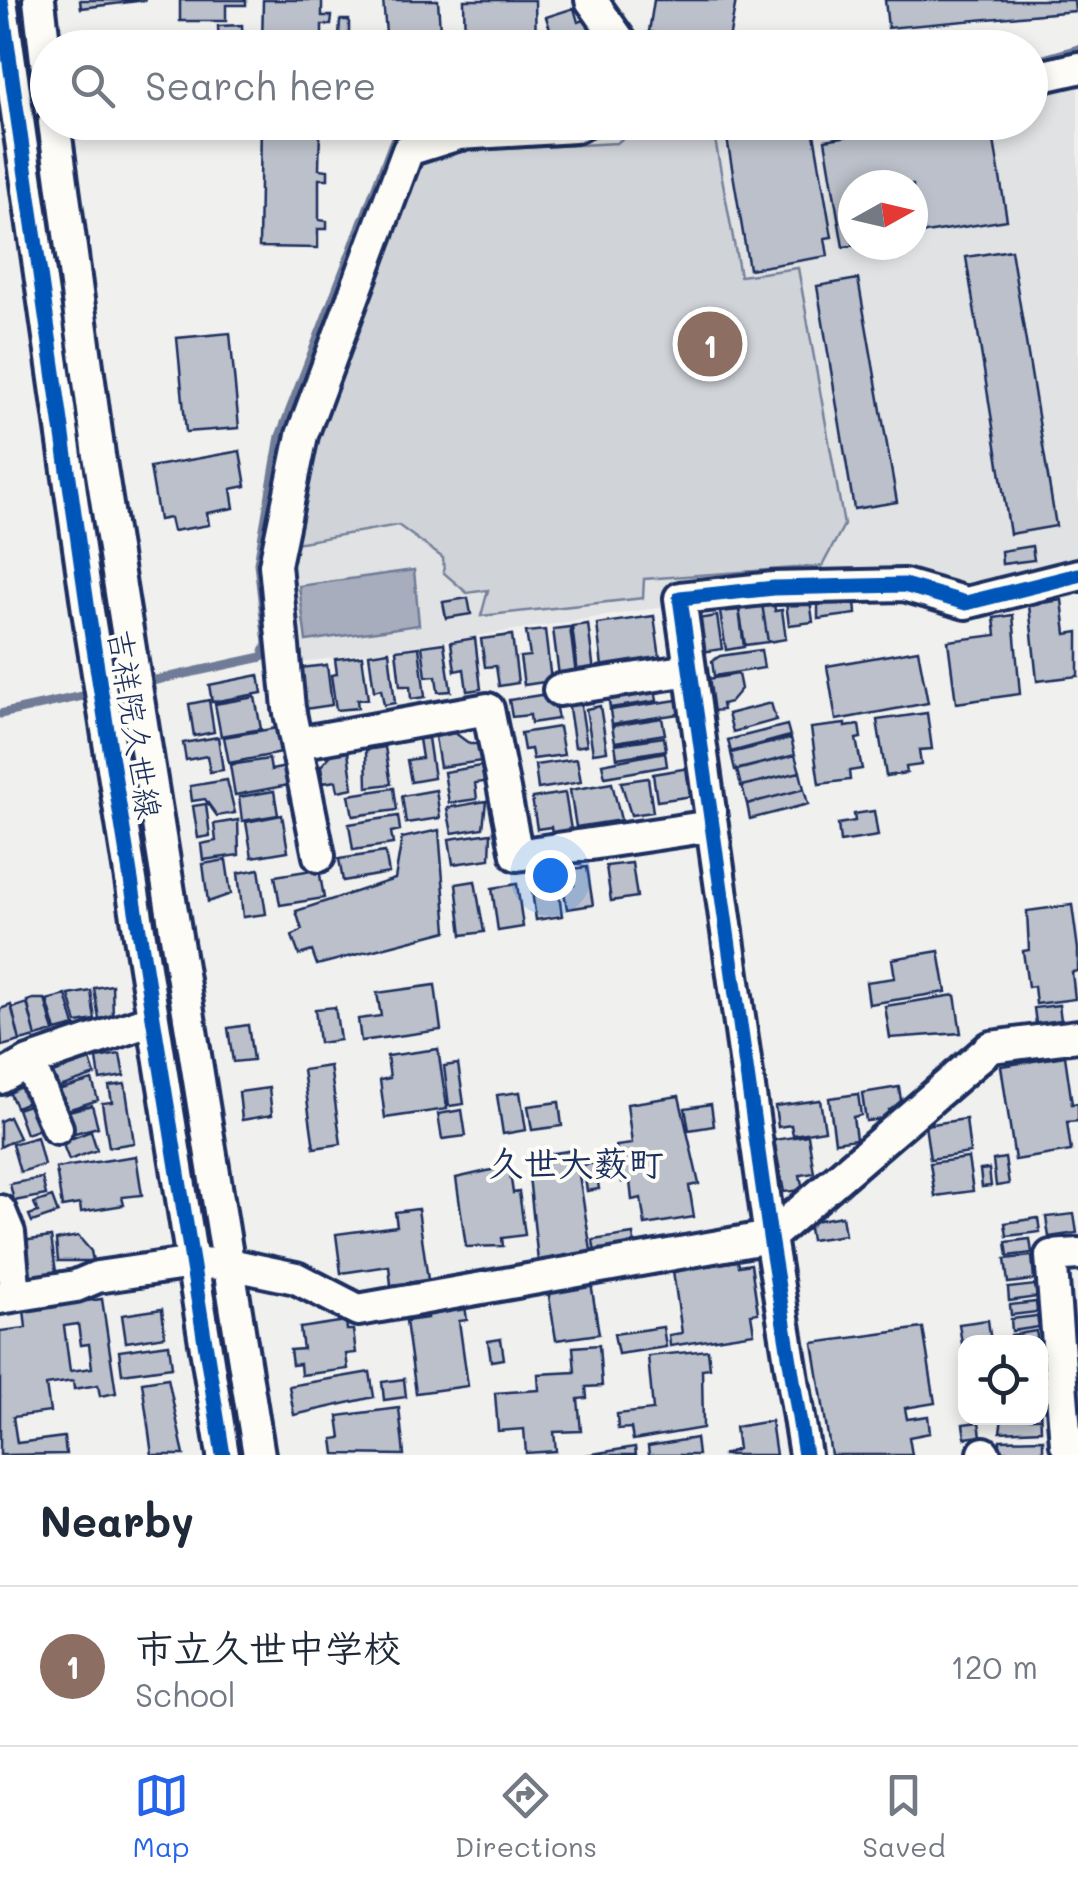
<!DOCTYPE html>
<html lang="en">
<head>
<meta charset="utf-8">
<style>
	:root { --surface:#fff; --page:#f2f2f3; --text:#1f2937; --muted:#747a83; --line:#e0e1e3; --accent:#2563eb }
	body { margin:0; font-family:Mali,"Klee One",sans-serif; background:var(--page); color:var(--text) }
	.controls { position:absolute; right:30px; bottom:30px; display:grid; overflow:hidden; border-radius:20px; box-shadow:0 5px 15px #0003 }
	.controls button { width:90px; height:90px; display:grid; place-items:center; padding:0; border:0; border-bottom:2px solid var(--line); background:var(--surface); color:var(--text); font:50px sans-serif }
	.compass { position:absolute; left:838px; top:170px; width:90px; height:90px; border-radius:50%; background:var(--surface); box-shadow:0 5px 15px #0003; rotate:82deg }
	.you { position:absolute; left:550px; top:875px; width:35px; height:35px; margin:-25px; border:8px solid #fff; border-radius:50%; background:#1a73e8; box-shadow:0 0 0 15px #1a73e833 }
	.badge { display:grid; place-items:center; width:65px; height:65px; border-radius:50%; background:var(--accent); color:#fff; font-size:32px; font-weight:700 }
	.pin { position:absolute; translate:-50% -50%; border:5px solid #fff; box-shadow:0 2px 10px #0006 }
	.list { margin:0; padding:0; list-style:none }
	h2 { display:flex; justify-content:space-between; align-items:center; height:130px; margin:0; padding:0 40px; font-size:42px }
	h2 small { font-size:32px; font-weight:400; color:var(--muted) }
	.list li { display:grid; grid-template-columns:65px 1fr auto; gap:30px; align-items:center; box-sizing:border-box; height:160px; padding:0 40px; border-top:2px solid var(--line) }
	.list b { display:block; font-size:38px; white-space:nowrap }
	.list p { margin:0; font-size:32px; white-space:nowrap; color:var(--muted) }
	.list em { font-size:32px; font-style:normal; color:var(--muted) }
	.icon { flex:none; width:55px; height:55px; fill:none; stroke:currentColor; stroke-width:2; stroke-linecap:round; stroke-linejoin:round }
	.map { position:relative; flex:none; width:1078px; height:1455px; overflow:hidden }
	.search { position:absolute; background:var(--surface); box-shadow:0 5px 15px #0003; left:30px; right:30px; top:30px; height:110px; display:flex; align-items:center; gap:25px; box-sizing:border-box; padding:0 35px; border-radius:55px; color:var(--muted); font-size:38px }
	.sheet { height:290px; background:var(--surface) }
	nav { display:flex; justify-content:space-around; align-items:center; box-sizing:border-box; height:140px; border-top:2px solid var(--line); background:var(--surface); font-size:28px; color:var(--muted) }
	nav a { display:grid; justify-items:center; gap:5px }
	nav .on { color:var(--accent) }
	.map>svg:first-child { display:block }
	.built { fill:#e0e2e3; fill-rule:evenodd }
	.green { fill:#d0d3d8; stroke:#76819b; stroke-width:2.5 }
	.water { fill:#a7adbd; stroke:#6f7b97; stroke-width:2.5 }
	.lines { fill:none; stroke-linecap:round; stroke-linejoin:round }
	.stream { stroke:#6f7b97; stroke-width:9 }
	.building { fill:#bbc0ca; stroke:#1b2f5e; stroke-width:2.5; fill-rule:evenodd }
	.minor-casing { stroke:#1b2f5e; stroke-width:38 }
	.minor { stroke:#fdfcf7; stroke-width:30 }
	.cycleway-casing { stroke:#fdfcf7; stroke-width:21 }
	.cycleway { stroke:#0057b8; stroke-width:15 }
	.labels { text-anchor:middle; stroke-width:8; stroke-linejoin:round; paint-order:stroke }
	.street-label { font-size:32px; fill:#1b2f5e; stroke:#fdfcf7 }
	.neighbourhood-label { font-size:35px; font-weight:bold; fill:#1b2f5e; stroke:#fdfcf7 }
</style>
</head>
<body>
<div class="map">
<svg width="1078" height="1455" viewBox="0 0 1078 1455">
	<rect width="100%" height="100%" fill="#f0f0ee"/>
	<filter id="ink" filterUnits="userSpaceOnUse"><feTurbulence type="fractalNoise" baseFrequency=".01" numOctaves="2"/><feDisplacementMap in="SourceGraphic" scale="20" xChannelSelector="R" yChannelSelector="G"/><feConvolveMatrix kernelMatrix="1 2 1 2 8 2 1 2 1" color-interpolation-filters="sRGB"/></filter>
	<g filter="url(#ink)">
		<path class="built" d="M1078 76V559L973 587 934 578 846 573 663 591 664 607 292 664 281 566 412 155 451 143 576 136 606 123 1030 122 1031 87ZM853 185H913V245H853Z"/>
		<path class="green" d="M689 123H712L740 276 798 268 844 525 822 566 644 579 643 598 481 616 488 590 467 593 444 573 443 558 398 525 290 544 313 442 413 166 464 151 617 143 634 129Z"/>
		<path class="water" d="M414 570 419 625 306 641 299 586Z"/>
		<g class="lines">
			<path class="stream" d="M1030 63 1078 49
				M0 714 262 657 267 644 258 563 280 436 394 140 440 122"/>
		</g>
		<path class="building" d="M80 0H146L81 8Z
			M180 0H246V5H226V21H180Z
			M263 0H322V16H332L331 25H322V48H262Z
			M383 0H438L440 30 391 38V32L386 33Z
			M464 0H535L536 48H465Z
			M654 0H736L728 46 649 32Z
			M885 0H1074L1075 11 888 28Z
			M574 8 578 22 589 19 593 35 556 47 546 17Z
			M340 20H349V37H339Z
			M242 25 243 48H219L218 26Z
			M436 36 437 48H408L407 40Z
			M261 122H329V128H320L319 169 328 170V179H319V220L327 221V229H318V248L259 247Z
			M779 122H812L832 237 825 238 828 256 749 269 726 132Z
			M930 122H991L1007 220 913 235V185H853V245H857L843 247 825 140Z
			M1011 250 1056 526 1010 534 966 257Z
			M858 279 897 502 854 509 817 286Z
			M230 333 239 428 186 432 177 338Z
			M240 451 246 486 231 489 234 508 207 513 209 525 173 531 170 518 159 520 150 467Z
			M1032 546 1034 560 1002 564 1001 551Z
			M468 598 471 614 446 618 443 602Z
			M810 600 813 622 789 625 786 603Z
			M818 600H855L856 614 818 619Z
			M1062 600 1066 634 1078 632V676L1037 681 1029 605Z
			M774 602 775 611 782 610 786 639 768 642 762 604Z
			M762 604 768 642 745 645 739 608Z
			M739 610 744 647 726 650 720 612Z
			M1013 615 1020 694 956 703 948 641 996 635 994 618Z
			M654 616 660 658 602 667 597 624Z
			M717 616 722 649 702 652 697 619Z
			M588 624 594 672 578 674 572 626Z
			M570 627 576 675 559 676 553 629Z
			M545 630 551 681 524 685 520 657 530 656 526 632Z
			M512 635 518 683 499 686 496 666 485 667 481 639Z
			M475 638 481 689 467 691 464 669 455 671 451 642Z
			M444 643 451 691 438 692 436 676 426 677 422 646Z
			M419 647 425 697 411 699 410 686H400L396 650Z
			M761 650 764 668 714 676 712 661 720 656Z
			M918 650 928 703 836 720 827 666Z
			M389 651 395 703 384 705 381 689 374 691 369 654Z
			M362 656 368 699 357 700 358 708 336 710 331 675 337 674 335 659Z
			M327 665 332 705 305 709 300 668Z
			M738 674 741 689 730 702 722 704 723 710 713 711 708 679Z
			M259 675 262 693 212 702 209 685Z
			M655 688 657 701 610 708 608 695Z
			M553 693 558 719 531 723 530 715 512 717 509 700Z
			M255 697 261 729 221 736 215 704Z
			M209 700 214 732 194 736 189 704Z
			M580 700 587 745 575 747 568 702Z
			M677 700 679 714 612 724 610 710Z
			M771 703 776 720 733 732 728 714Z
			M600 706 607 751 593 753 586 709Z
			M927 713 932 749 919 750 921 765 906 767 907 773 886 776 877 720Z
			M662 718 665 734 615 742 612 726Z
			M845 724V727L859 725 861 738 856 739 862 769 849 771 850 780 819 784 811 728Z
			M787 725 790 736 731 752 728 740Z
			M559 727 564 755 533 759 531 749 524 750 521 733Z
			M277 728 281 753 229 763 224 737Z
			M455 733 470 744H480L482 761 440 767 435 737Z
			M218 737 223 770 210 772 207 756 186 760 183 743Z
			M664 737 666 750 617 758 615 744Z
			M428 738 434 778 411 782 407 760 422 758 419 739Z
			M791 738 795 755 735 770 731 753Z
			M385 747 391 784 367 787 366 750Z
			M348 752 353 788 338 791 336 781 323 783 321 766 332 754Z
			M665 752 667 766 605 777 602 764Z
			M795 755 800 772 741 786 737 770Z
			M269 759 271 770 286 767 289 785 235 795 230 765Z
			M577 759 581 782 538 789 535 765Z
			M481 766 484 782 475 783 477 799 449 803 444 772Z
			M689 768 693 796 657 801 653 774Z
			M800 772 804 789 747 804 742 786Z
			M648 778 653 812 631 815 621 782Z
			M227 780 235 813 217 816 205 799 192 801 190 786Z
			M612 783 621 820 576 827 570 790Z
			M394 788 397 810 353 816 349 795Z
			M804 789 808 804 750 819 747 804Z
			M436 790 440 818 406 823 402 796Z
			M274 791 278 815 242 821 239 797Z
			M565 793 571 830 552 833 551 827 537 829 532 798Z
			M486 801 483 828 452 833 447 808Z
			M206 804 210 836 198 838 193 806Z
			M874 811 878 836 840 842 838 824 855 821 854 814Z
			M282 815 288 851 252 857 246 822Z
			M398 816 400 830 391 832 393 844 353 850 349 824Z
			M238 820 239 855 203 860 201 844 216 841 214 824Z
			M439 830 447 931 317 965 312 951 299 955 292 936 302 930 296 911 395 879 402 838Z
			M491 833 490 859 453 864 449 839Z
			M385 852 389 873 343 881 339 859Z
			M226 860 231 894 208 902 203 864Z
			M632 863 637 897 611 901 606 866Z
			M587 867 593 905 567 909 563 886 574 885 572 869Z
			M259 869 266 914 243 917 238 873Z
			M319 869 324 898 280 905 275 876Z
			M556 872 562 916 536 920 532 891 541 890 538 874Z
			M475 881 484 932 462 935 456 884Z
			M517 884 523 927 498 931 492 888Z
			M1072 905 1078 949V971L1072 972 1075 999 1036 1004 1034 986 1028 987 1023 951 1029 950 1027 911Z
			M939 951 946 992 869 1004 866 982 895 978 892 959Z
			M112 985 113 1017 99 1019 94 988Z
			M435 985 441 1030 361 1041 358 1019 381 1016 377 993Z
			M91 991 95 1020 77 1023 69 995Z
			M66 995 75 1026 56 1031 47 1000Z
			M955 995 961 1033 890 1038 885 1006Z
			M33 999H45L54 1032 36 1037 27 1001Z
			M27 1003 36 1037 20 1041 12 1008Z
			M11 1005 20 1041 2 1046 0 1009Z
			M1059 1005 1061 1020 1036 1024 1034 1008Z
			M335 1007 340 1040 319 1043 315 1009Z
			M248 1025 253 1060 233 1062 228 1028Z
			M438 1049 447 1109 385 1118 380 1080 390 1078 387 1056Z
			M120 1054 124 1076 100 1080 97 1058Z
			M1065 1056 1072 1104 1078 1103V1121L1067 1122 1071 1151 1015 1160 1001 1066Z
			M90 1060 95 1075 57 1088 52 1073Z
			M458 1064 464 1104 449 1106 444 1066Z
			M330 1066 341 1144 314 1148 303 1070Z
			M24 1078 33 1100 16 1107 6 1085Z
			M92 1080 98 1100 64 1111 58 1090Z
			M125 1084 134 1143 109 1147 102 1103 112 1102 109 1086Z
			M899 1087 902 1107 889 1110 891 1118 866 1121 862 1093Z
			M269 1088 272 1115 242 1120 239 1092Z
			M520 1092 526 1130 503 1134 497 1095Z
			M858 1094 861 1115 853 1117 856 1139 835 1142 829 1098Z
			M679 1096 699 1184 689 1186 694 1217 645 1225 641 1198 632 1200 630 1181 622 1182 616 1146 632 1144 627 1104Z
			M820 1100 825 1130 793 1135 791 1125 778 1127 775 1106Z
			M559 1102 562 1126 532 1130 528 1106Z
			M34 1103 43 1128 26 1134 17 1109Z
			M711 1104 714 1126 689 1130 685 1108Z
			M92 1105 98 1127 71 1134 65 1112Z
			M462 1110 466 1136 442 1139 438 1114Z
			M9 1117 19 1138 0 1147V1121Z
			M966 1119 970 1153 930 1159 925 1125Z
			M91 1131 97 1150 69 1160 62 1142Z
			M808 1135 814 1173 800 1175 803 1190 784 1192 774 1140Z
			M37 1137 44 1165 20 1172 12 1144Z
			M575 1150 593 1263 539 1271 527 1157Z
			M136 1156 142 1195 122 1197 124 1205 81 1212 80 1204 62 1207 56 1168Z
			M968 1158 973 1191 935 1196 930 1163Z
			M1005 1158 1009 1184 996 1186 993 1160Z
			M595 1163 599 1189 587 1191 583 1165Z
			M509 1166 513 1193 519 1192 525 1235 502 1238 503 1246 466 1247 456 1178Z
			M989 1169 991 1186 982 1187 980 1170Z
			M42 1178 46 1195 14 1201 10 1184Z
			M52 1197 58 1213 32 1222 29 1215 38 1212 34 1203Z
			M418 1209 428 1280 391 1285 389 1266 341 1273 336 1234 397 1226 395 1212Z
			M1074 1214 1077 1233 1049 1237 1046 1217Z
			M842 1216 845 1235 811 1240 808 1222Z
			M1038 1218 1040 1232 1007 1236 1005 1223Z
			M633 1234 636 1255 596 1261 593 1240Z
			M78 1236 91 1251 93 1261H58L56 1240Z
			M51 1237 57 1279 28 1283 22 1241Z
			M1030 1239 1032 1253 1008 1256 1006 1242Z
			M1032 1256 1034 1280 1008 1283 1005 1259Z
			M738 1261 739 1266 751 1264 758 1313 751 1314 754 1333 670 1346 669 1335 682 1333 673 1271Z
			M591 1283 599 1334 556 1340 548 1290Z
			M1035 1285 1037 1297 1009 1301 1008 1288Z
			M102 1299 116 1393 100 1396 98 1385 74 1389 73 1381 46 1385 50 1412 13 1417 17 1443 64 1437 66 1454 0 1455V1331L26 1328 24 1309ZM78 1324 81 1345 89 1344 92 1368 70 1371 64 1326Z
			M1036 1302 1037 1312 1011 1315 1010 1305Z
			M465 1306 467 1320 459 1321 468 1386 416 1393 406 1321 428 1318 427 1311Z
			M162 1309 165 1336 126 1342 122 1315Z
			M1037 1316 1039 1327 1012 1331 1011 1319Z
			M988 1320 991 1342H966V1370L959 1324Z
			M346 1321 347 1330H353L356 1353 346 1354 348 1369 301 1375 300 1364 292 1365 290 1350 303 1349 300 1328Z
			M663 1327 666 1347 618 1354 614 1334Z
			M923 1328 935 1403 905 1408 907 1419 928 1416 930 1433 909 1437 912 1455H831L813 1343Z
			M1036 1331 1038 1342H1012L1011 1335Z
			M501 1339 504 1359 491 1361 488 1341Z
			M169 1344 172 1367 122 1374 119 1351Z
			M599 1345 602 1386 586 1387 587 1398 578 1399 581 1431 554 1432 556 1451 526 1453 524 1429 498 1431 495 1393 539 1390 538 1374 575 1372 573 1347Z
			M708 1350 710 1368 702 1369 703 1428 633 1440 631 1428 618 1429 617 1414 653 1410 648 1356Z
			M370 1372 374 1397 294 1415 289 1386Z
			M168 1378 184 1455H152L142 1382Z
			M404 1379 406 1397 384 1400 382 1382Z
			M1040 1405 1041 1430 1000 1432 1002 1418H1040Z
			M399 1408 404 1455 335 1454 333 1439 341 1438 338 1416Z
			M771 1421 776 1455H722L738 1449 735 1427Z
			M979 1422 981 1436 965 1438 963 1424Z
			M696 1438 698 1455H649L648 1446Z
			M1043 1439V1451L1000 1452V1440Z
			M635 1447 636 1455H586Z"/>
		<g class="lines">
			<g class="minor-casing">
				<path id="minor" d="M1 0 88 611 223 1455
					M39 0 48 78
					M591 0 625 48
					M1030 79 1078 68
					M54 122 99 455 259 1455
					M559 690 690 670
					M298 743 488 709 517 855 711 826
					M319 856 289 708 275 565 302 435 408 150 459 134 575 127 585 122
					M29 1062 57 1128
					M0 1078 29 1062 152 1020
					M0 1211 9 1233 15 1295
					M1078 1254 1051 1256 1066 1444H1078
					M0 1298 76 1286 97 1277 193 1263 229 1264 296 1278 358 1310 770 1237 991 1047 1078 1036
					M984 1453 985 1455
					M805 1455 770 1237 680 598 774 588 904 585 966 603 1078 575"/>
			</g>
			<use href="#minor" class="minor"/>
			<g class="cycleway-casing">
				<path id="cycleway" d="M1 0 88 611 223 1455
					M805 1455 770 1237 680 598 774 588 904 585 966 603 1078 575"/>
			</g>
			<use href="#cycleway" class="cycleway"/>
		</g>
	</g>
	<g class="labels">
		<g class="street-label">
			<text transform="translate(134 724) rotate(81)" y="11">吉祥院久世線</text>
		</g>
		<g class="neighbourhood-label">
			<text x="576" y="1176">久世大薮町</text>
		</g>
	</g>
</svg>
<div class="controls">
<button><svg class="icon" aria-label="locate" viewBox="0 0 24 24"><circle cx="12" cy="12" r="6"/><path d="M12 2v4M12 18v4M2 12h4M18 12h4"/></svg></button>
</div>
<svg class="compass" viewBox="-18 -18 36 36"><path d="M0-13l5 13h-10z" fill="#e53935"/><path d="M0 13l5-13h-10z" fill="#747a83"/></svg>
<div class="you"></div>
<div class="pin badge" style="left:710px;top:344px;background:#8d6e63">1</div>
<div class="search"><svg class="icon" aria-label="search" viewBox="0 0 24 24"><circle cx="10" cy="10" r="6"/><path d="M15 15l6 6"/></svg>Search here</div>
</div>
<section class="sheet">
<h2>Nearby<small></small></h2>
<ul class="list">
<li><span class="badge" style="background:#8d6e63">1</span><div><b>市立久世中学校</b><p>School</p></div><em>120 m</em></li>
</ul>
</section>
<nav>
<a class="on"><svg class="icon" aria-label="map" viewBox="0 0 24 24"><path d="M3 6l6-2 6 2 6-2v14l-6 2-6-2-6 2zM9 4v14M15 6v14"/></svg>Map</a>
<a><svg class="icon" aria-label="directions" viewBox="0 0 24 24"><path d="M12 3l9 9-9 9-9-9zM9 14v-3h6M13 9l2 2-2 2"/></svg>Directions</a>
<a><svg class="icon" aria-label="saved" viewBox="0 0 24 24"><path d="M7 4h10v16l-5-4-5 4z"/></svg>Saved</a>
</nav>
</body>
</html>
